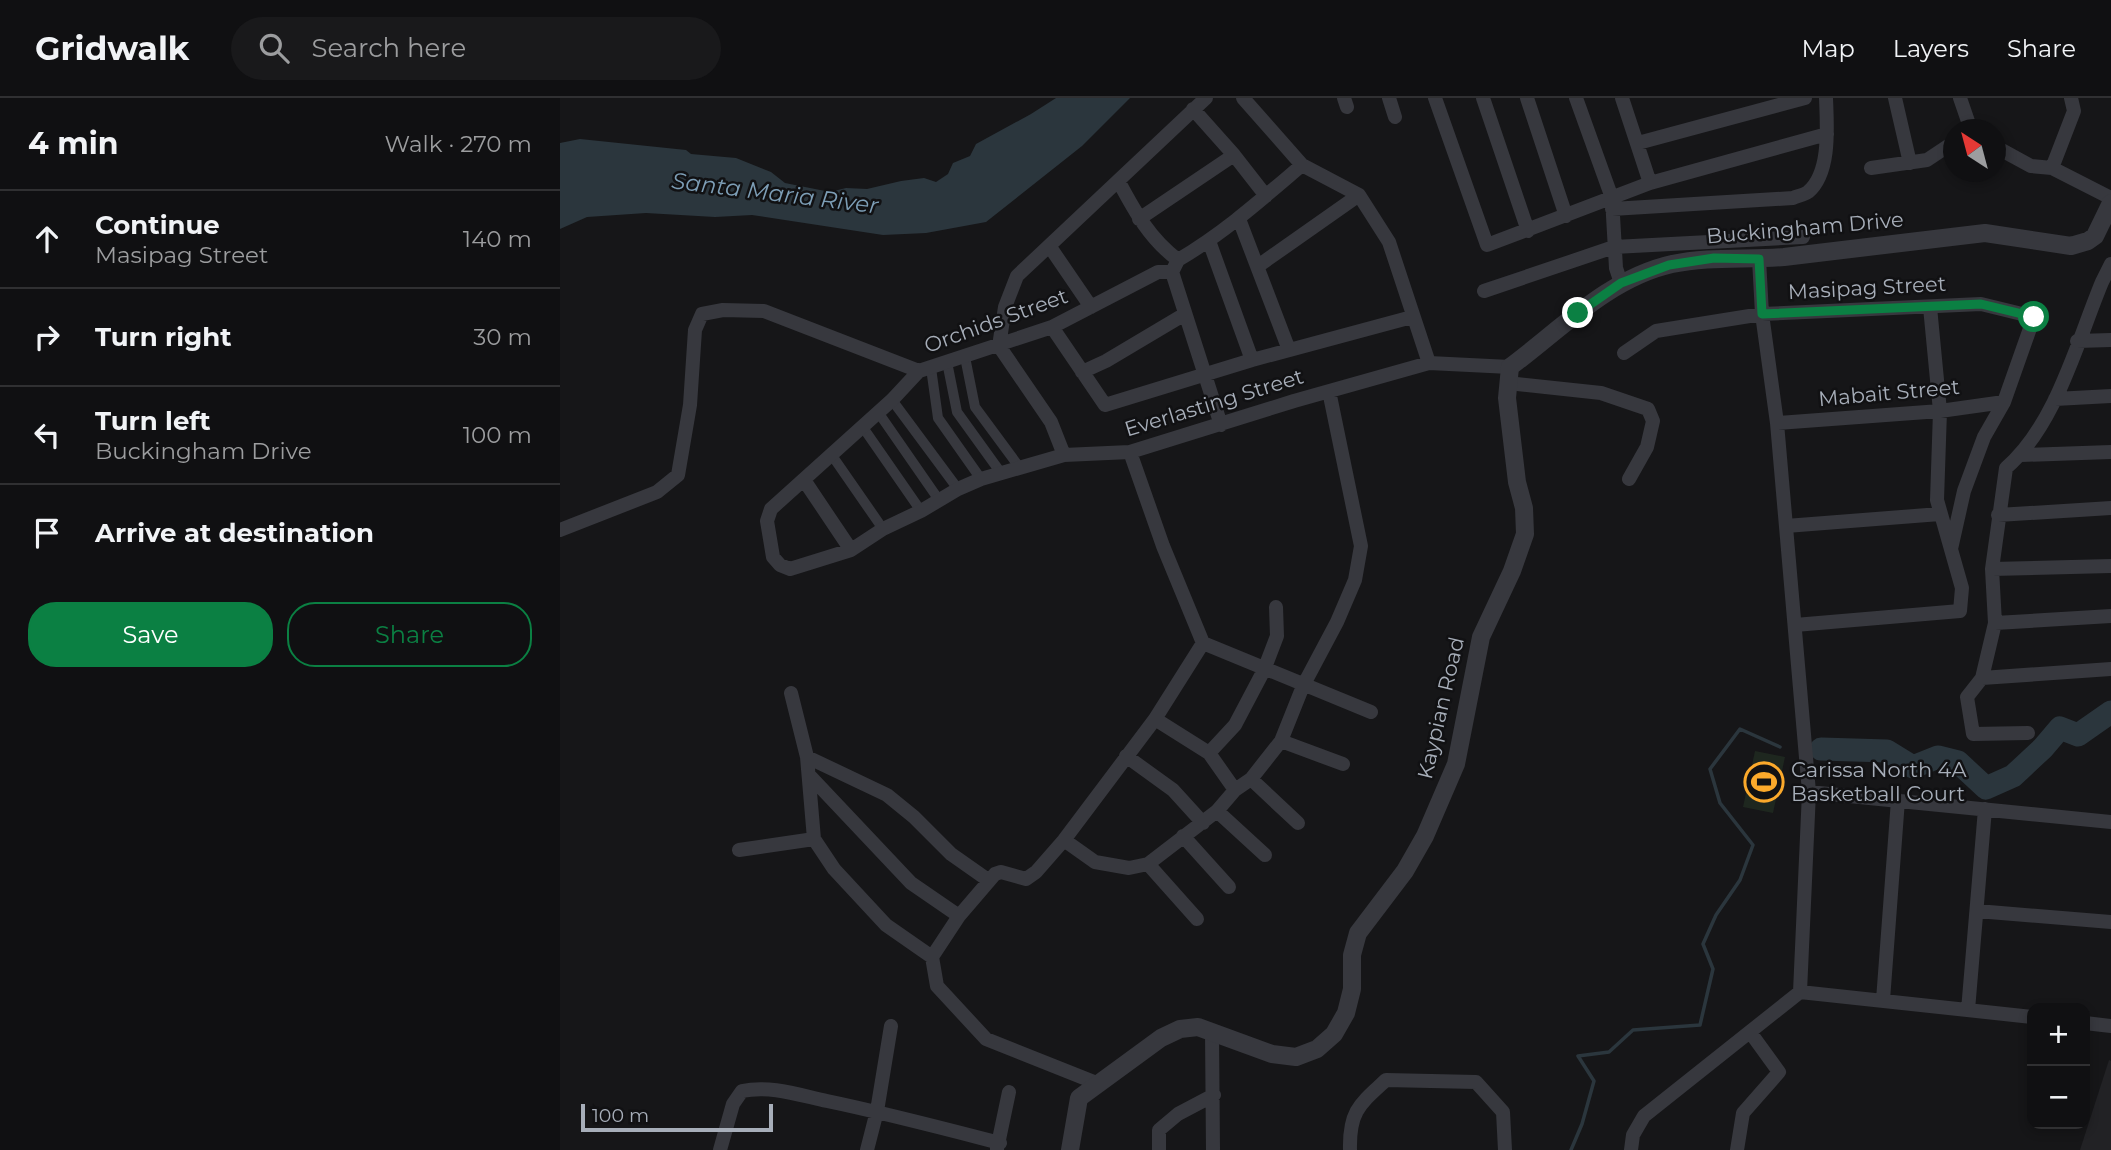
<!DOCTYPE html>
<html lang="en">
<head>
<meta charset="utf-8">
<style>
	:root { --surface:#101012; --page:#19191b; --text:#f1f3f6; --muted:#9c9d9f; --line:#303032; --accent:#0b8043 }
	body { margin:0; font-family:Montserrat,sans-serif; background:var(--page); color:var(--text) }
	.controls { position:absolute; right:21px; bottom:21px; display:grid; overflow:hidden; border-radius:14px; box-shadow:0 4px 10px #0003 }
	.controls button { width:63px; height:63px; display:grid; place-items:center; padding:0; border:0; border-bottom:2px solid var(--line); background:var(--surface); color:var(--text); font:35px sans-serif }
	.compass { position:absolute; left:1383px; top:21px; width:63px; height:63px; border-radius:50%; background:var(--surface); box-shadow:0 4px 10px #0003; rotate:324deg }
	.scale { position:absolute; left:21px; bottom:18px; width:192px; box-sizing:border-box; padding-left:7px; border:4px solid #a7aeb9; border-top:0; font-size:19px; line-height:24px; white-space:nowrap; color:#a7aeb9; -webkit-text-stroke:5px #111113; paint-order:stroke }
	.stop { position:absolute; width:21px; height:21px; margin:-16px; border:5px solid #0b8043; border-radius:50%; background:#fff }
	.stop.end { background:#0b8043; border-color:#fff; box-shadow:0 2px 7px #0008 }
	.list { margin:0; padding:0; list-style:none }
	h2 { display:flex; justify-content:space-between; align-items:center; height:91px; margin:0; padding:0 28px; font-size:30px }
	h2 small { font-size:23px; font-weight:400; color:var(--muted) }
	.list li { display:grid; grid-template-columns:46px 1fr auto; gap:21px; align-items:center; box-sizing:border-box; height:98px; padding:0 28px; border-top:2px solid var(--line) }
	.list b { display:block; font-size:26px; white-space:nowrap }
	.list p { margin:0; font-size:23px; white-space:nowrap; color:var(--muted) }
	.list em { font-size:23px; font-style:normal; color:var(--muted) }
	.actions { display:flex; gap:14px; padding:21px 28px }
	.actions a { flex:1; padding:16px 0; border:2px solid var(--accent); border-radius:28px; text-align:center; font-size:24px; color:var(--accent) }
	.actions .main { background:var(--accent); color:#fff }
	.icon { flex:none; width:38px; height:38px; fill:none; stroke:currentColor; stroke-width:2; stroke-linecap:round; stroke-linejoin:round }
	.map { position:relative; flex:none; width:1551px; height:1052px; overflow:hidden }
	header { display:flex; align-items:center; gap:42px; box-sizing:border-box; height:98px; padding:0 35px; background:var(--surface); border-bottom:2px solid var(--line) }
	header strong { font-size:33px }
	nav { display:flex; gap:38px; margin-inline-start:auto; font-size:24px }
	.search { width:490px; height:63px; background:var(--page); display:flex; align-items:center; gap:18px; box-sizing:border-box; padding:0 24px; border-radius:38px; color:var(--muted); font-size:26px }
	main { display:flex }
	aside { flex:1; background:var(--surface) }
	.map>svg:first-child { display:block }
	.built { fill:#222225 }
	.green { fill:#1e271f }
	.water { fill:#2b363d }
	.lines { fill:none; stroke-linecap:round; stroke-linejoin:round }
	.stream { stroke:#2b363d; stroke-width:3.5 }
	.river { stroke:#2b363d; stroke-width:23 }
	.pedestrian { stroke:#37383e; stroke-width:10 }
	.minor { stroke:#37383e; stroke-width:14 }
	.tertiary { stroke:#37383e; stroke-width:18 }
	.route { stroke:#0b8043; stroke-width:9 }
	.labels { text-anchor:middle; stroke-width:5; stroke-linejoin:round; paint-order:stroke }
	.street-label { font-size:21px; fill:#a7aeb9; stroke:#111113 }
	.poi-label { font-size:21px; fill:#a7aeb9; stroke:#111113; text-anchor:start }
	.water-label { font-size:23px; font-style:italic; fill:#7d9eb6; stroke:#111113 }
</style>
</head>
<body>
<header>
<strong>Gridwalk</strong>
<div class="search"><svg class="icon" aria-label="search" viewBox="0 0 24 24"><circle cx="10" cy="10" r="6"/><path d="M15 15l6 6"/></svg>Search here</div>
<nav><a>Map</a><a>Layers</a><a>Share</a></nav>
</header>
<main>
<aside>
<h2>4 min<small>Walk · 270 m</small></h2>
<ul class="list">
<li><svg class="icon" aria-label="ahead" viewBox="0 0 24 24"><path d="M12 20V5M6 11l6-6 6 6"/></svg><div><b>Continue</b><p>Masipag Street</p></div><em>140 m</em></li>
<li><svg class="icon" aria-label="right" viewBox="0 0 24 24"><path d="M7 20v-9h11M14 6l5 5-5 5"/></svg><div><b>Turn right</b></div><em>30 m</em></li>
<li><svg class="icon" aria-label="left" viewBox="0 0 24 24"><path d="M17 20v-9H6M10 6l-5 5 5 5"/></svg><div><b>Turn left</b><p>Buckingham Drive</p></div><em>100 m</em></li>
<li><svg class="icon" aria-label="arrive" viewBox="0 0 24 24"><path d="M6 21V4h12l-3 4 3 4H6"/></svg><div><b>Arrive at destination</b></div></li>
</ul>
<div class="actions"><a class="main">Save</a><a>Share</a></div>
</aside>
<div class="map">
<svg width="1551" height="1052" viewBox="0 0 1551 1052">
	<rect width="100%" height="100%" fill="#161618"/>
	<path class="built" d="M1549 962 1551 963V1052H1520Z"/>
	<path class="green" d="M1195 653 1225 659 1213 715 1183 709Z"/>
	<path class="water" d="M496 0H570L522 48 426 124 366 135 323 137 192 117 155 119 86 115 27 119 0 131V45L20 41 126 52 131 56 176 60 211 74 225 85 270 94 286 90 307 91 341 83 364 80 376 84 388 76 393 65 410 58 416 46 471 16Z"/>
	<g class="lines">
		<path class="stream" d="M1011 1052 1022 1026 1034 983 1018 958 1049 954 1073 932 1140 927 1153 871 1143 846 1156 817 1180 782 1193 747 1160 705 1150 671 1180 631 1220 649"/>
		<path class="river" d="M1261 651 1327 653 1353 669 1378 659 1398 664 1426 690 1453 678 1483 650 1500 630 1518 637 1551 614"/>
		<path class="pedestrian" d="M405 259 415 309 460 370
			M387 264 397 314 441 375
			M371 270 378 320 421 381
			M332 302 398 391
			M318 314 379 402
			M302 328 361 413
			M271 356 323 431"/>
		<path class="minor" d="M683 0 742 67 799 97 829 144 869 265
			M784 0 787 9
			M829 0 835 19
			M875 0 927 147 1090 85 1267 36
			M923 0 968 133
			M967 0 1006 118
			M1016 0 1052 100 1056 170 1061 185
			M1062 0 1090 85
			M1335 0 1350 65
			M1400 0 1411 32
			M633 11 674 57 706 98
			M1078 45 1245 0
			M1436 49 1471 68 1492 70 1551 100
			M1311 70 1367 62 1394 44
			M1492 70 1514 13 1511 0
			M559 84C575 114 590 141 618 162
			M1052 111 1233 100C1237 98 1244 97 1248 94 1271 75 1267 28 1266 0
			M579 121 674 57
			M679 121 729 252
			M649 143 692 262
			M490 149 531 209
			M1199 161 1202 216 1217 325 1249 694 1240 894
			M618 162 612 174 661 327
			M618 162C664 135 702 101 742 67
			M698 168 799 97
			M612 174H598L492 229 359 273 332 302 211 411 207 423 213 459 220 467 230 471 291 452 323 431 361 413 398 391 421 381 504 357 570 354 734 303 869 265 950 269
			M924 193 1054 149 1243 139
			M492 229 545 307 692 262 852 219
			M1517 243 1551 242
			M1064 255 1096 233 1202 216 1421 206 1474 219 1444 304 1424 339 1404 393 1391 451
			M522 274 546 263 625 216
			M948 285 1041 295 1088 311 1093 323 1087 349 1069 381
			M1495 301 1551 298
			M1217 325 1380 313 1444 304
			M504 357 491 324 439 248 445 209 457 178 646 0
			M1461 357 1551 354
			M244 382 291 452
			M1438 417 1551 410
			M1226 428 1380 416
			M0 432 97 394 118 377 130 307 135 232 142 216 163 212 204 213 359 273
			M1432 471 1551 468
			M1435 525 1551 518
			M1235 527 1400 513 1402 490 1377 402 1380 313 1370 209
			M643 545 811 614
			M1422 580 1551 571
			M231 595 247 659 254 741
			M595 621 649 655 675 692
			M1468 635 1413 636 1407 599 1422 580 1435 525 1432 471 1446 370C1496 327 1517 244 1542 184L1551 166
			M721 643 783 666
			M649 655 675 627 704 572 717 538 716 509
			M566 658 613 692 643 725
			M247 659 327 697 354 719 391 756 428 782
			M249 677 351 785 399 818
			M691 681 738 725
			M1249 694 1551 724
			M657 713 705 757
			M623 738 669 789
			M504 742 535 764 569 770 588 766 657 713 675 692 691 681 721 643 743 588 777 524 795 482 801 448 769 293
			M179 752 254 741 274 771 326 827 372 859 399 818 435 776 441 774 466 781 476 774 504 742 595 621 643 545 603 448 570 354
			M588 766 637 821
			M1417 813 1551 824
			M372 859 377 888 426 941 539 986
			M1323 902 1338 702
			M1408 912 1425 711
			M1525 925 1551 928
			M652 934 653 1052
			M437 1051 449 994
			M160 1052 173 1006 182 993C210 987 239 997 267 1003 325 1015 382 1030 440 1045
			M307 1052 317 1013 331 928
			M599 1052V1032L618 1016 654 997
			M790 1052C789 1013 800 1006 826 982L916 984 943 1014 945 1052
			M1071 1052 1073 1037 1084 1018 1240 894 1472 919
			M1177 1052 1183 1015 1219 974 1190 934"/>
		<path class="tertiary" d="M510 1052 519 1000 601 940 620 931 638 929 712 956 736 959 757 951 774 936 786 915 792 891V857L798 835 845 773 865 738 896 666 921 539 952 473 965 436 964 410 957 384 947 300 950 269C1000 232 1049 180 1112 166 1149 158 1186 162 1224 159L1425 135 1511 148 1528 143 1535 138 1551 105"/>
	</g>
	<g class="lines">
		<path class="route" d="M1018 215 1061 185 1109 167 1154 160 1199 161 1202 216 1421 206 1474 219"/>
	</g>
	<defs>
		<g id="stadium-ring" transform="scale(2.0125)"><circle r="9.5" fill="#111113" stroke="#fba92b" stroke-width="1.5"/><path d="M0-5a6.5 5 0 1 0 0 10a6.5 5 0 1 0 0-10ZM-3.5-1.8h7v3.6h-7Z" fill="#fba92b"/></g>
	</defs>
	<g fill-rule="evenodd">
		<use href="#stadium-ring" x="1204" y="684"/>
	</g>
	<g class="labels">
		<g class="street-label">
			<text transform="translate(1245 130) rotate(-5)" y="7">Buckingham Drive</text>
			<text transform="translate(1307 190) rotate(-3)" y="7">Masipag Street</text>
			<text transform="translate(436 223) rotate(-20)" y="7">Orchids Street</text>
			<text transform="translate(1329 295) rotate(-5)" y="7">Mabait Street</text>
			<text transform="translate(654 305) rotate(-17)" y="7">Everlasting Street</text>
			<text transform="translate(881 610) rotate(-77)" y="7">Kaypian Road</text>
		</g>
		<g class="poi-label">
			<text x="1231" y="679">Carissa North 4A<tspan x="1231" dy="24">Basketball Court</tspan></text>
		</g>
		<g class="water-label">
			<text transform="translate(215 95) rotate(7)" y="8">Santa Maria River</text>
		</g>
	</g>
</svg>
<div class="controls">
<button>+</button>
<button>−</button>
</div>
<svg class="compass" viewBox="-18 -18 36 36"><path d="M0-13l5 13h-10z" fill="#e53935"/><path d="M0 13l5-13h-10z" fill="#9c9d9f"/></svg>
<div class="scale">100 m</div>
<div class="stop" style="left:1474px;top:219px"></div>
<div class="stop end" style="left:1018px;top:215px"></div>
</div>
</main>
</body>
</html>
